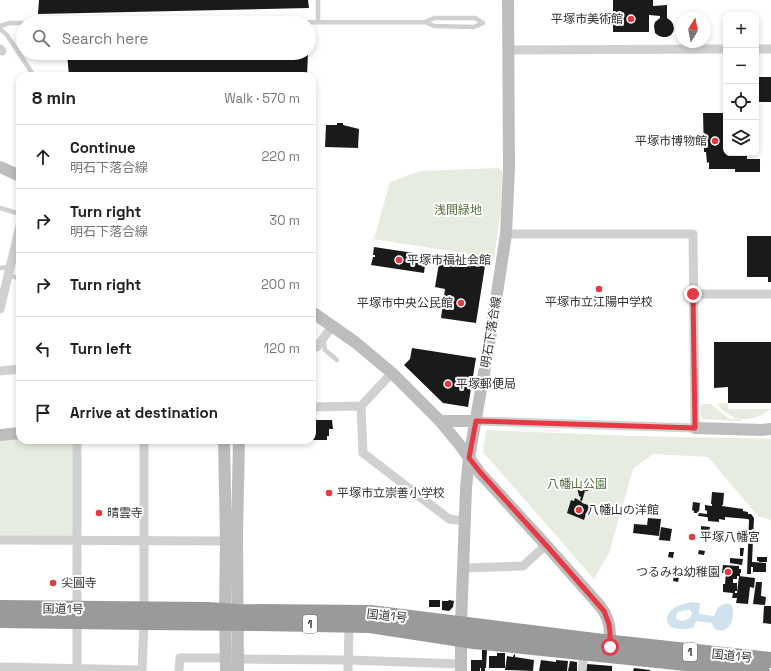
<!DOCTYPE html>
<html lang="en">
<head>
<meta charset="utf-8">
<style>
	:root { --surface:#fff; --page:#f2f2f2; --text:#202124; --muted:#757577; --line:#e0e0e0 }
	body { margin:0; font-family:"Space Grotesk","Noto Sans JP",sans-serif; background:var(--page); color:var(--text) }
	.controls { position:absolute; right:12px; top:12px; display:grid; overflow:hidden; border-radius:8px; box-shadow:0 2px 6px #0003 }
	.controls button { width:36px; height:36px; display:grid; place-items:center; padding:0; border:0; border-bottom:1px solid var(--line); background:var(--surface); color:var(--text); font:20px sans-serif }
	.compass { position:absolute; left:675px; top:12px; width:36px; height:36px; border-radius:50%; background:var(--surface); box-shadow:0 2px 6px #0003; rotate:10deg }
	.stop { position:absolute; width:12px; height:12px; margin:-9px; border:3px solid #e63946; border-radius:50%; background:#fff }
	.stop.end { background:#e63946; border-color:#fff; box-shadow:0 1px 4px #0008 }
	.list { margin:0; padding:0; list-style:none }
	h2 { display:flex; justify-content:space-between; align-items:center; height:52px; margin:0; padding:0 16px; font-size:17px }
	h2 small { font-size:13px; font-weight:400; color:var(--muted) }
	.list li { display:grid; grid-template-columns:26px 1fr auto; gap:12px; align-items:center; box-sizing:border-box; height:64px; padding:0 16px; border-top:1px solid var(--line) }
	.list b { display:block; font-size:15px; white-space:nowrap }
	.list p { margin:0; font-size:13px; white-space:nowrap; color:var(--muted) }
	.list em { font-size:13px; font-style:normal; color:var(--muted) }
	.icon { flex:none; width:22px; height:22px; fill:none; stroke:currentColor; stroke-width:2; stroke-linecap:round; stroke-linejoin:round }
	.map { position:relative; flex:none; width:771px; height:671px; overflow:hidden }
	.search { position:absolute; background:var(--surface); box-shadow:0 2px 6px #0003; left:16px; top:16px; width:300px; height:44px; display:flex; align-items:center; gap:10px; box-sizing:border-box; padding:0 14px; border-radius:22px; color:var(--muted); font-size:15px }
	.panel { position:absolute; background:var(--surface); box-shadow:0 2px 6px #0003; left:16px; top:72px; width:300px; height:372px; border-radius:12px }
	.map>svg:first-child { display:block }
	.green { fill:#e6ecdf }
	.water { fill:#cfe2ee; fill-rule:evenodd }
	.building { fill:#1a1a1a }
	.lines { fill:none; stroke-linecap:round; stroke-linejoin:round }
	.lane { stroke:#d0d0d0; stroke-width:4.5 }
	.street { stroke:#d0d0d0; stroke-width:9 }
	.secondary { stroke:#bdbdbd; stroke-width:12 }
	.highway { stroke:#9a9a9a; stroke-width:16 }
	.route { stroke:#e63946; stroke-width:5 }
	.poi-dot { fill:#e63946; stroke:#fff; stroke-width:1.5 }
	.labels { text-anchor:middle; stroke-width:4; stroke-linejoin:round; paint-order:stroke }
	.shield { fill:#fff; stroke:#707070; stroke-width:1 }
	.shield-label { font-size:11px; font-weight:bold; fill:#333 }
	.poi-label { font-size:12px; fill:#333; stroke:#fff; text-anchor:start }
	.park-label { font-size:12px; fill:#56703f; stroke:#fff }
	.street-label { font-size:12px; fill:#333; stroke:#fff }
</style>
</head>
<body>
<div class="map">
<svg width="771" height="671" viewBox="0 0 771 671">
	<rect width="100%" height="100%" fill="#fff"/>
	<path class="green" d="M499 168 502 171 501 210 494 258 374 239 390 182 420 171Z
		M728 403V409H771C752 423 733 424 717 404Z
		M703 404H711L720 412 730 419H741V421L703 419 701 416 700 406Z
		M486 430 632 436 771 439V520L758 516 708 457 653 454 633 469 609 553 594 579 483 452Z
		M20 436V440H74L73 538 0 537V439Z"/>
	<path class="water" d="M692 602 699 603 700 604 699 614 714 616C717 608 720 603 730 604 733 607 733 609 733 613 734 632 714 636 712 623L696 621 693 628C687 629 677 630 671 627 668 625 667 622 667 619 668 607 683 604 692 602ZM687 610H690L692 613 690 618 683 621 676 619V616L678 612Z"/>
	<path class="building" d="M39 0H308L309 8 38 14Z
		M613 0H653V6L667 5V18L671 21 673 24 674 29 673 32 671 35 667 37H663L659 36 655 33 654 26 655 22 660 18V16L649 15V32H613Z
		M67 53H308L307 76H69Z
		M759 77H771V102H758Z
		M703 113H725L726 153H747V159H760V172H735V169H709V162L707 163 706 152H704Z
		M337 123H343V125L359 129 358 148 325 147 326 125H337Z
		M747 236H771V282H768V277H747Z
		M374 247 427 255 425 263H424L423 265H425L424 273 371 265 373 257H375V255H373Z
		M440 257 453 259V261L485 266 476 323 441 318 445 289 435 287Z
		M714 342H771V403H728V387L714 388Z
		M412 348 476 358 468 407 443 403 404 365 410 359Z
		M312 420H332L333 429H329V436H327V440H312Z
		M586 480 588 491H585L582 501 580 500 581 497 579 496 576 483Z
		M712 492 724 493 723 505H722V506L743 509V511L748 512V514H751L754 518 752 562 766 563V572H753V567H751V574H747L749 520 748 519 725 517V520L719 519V522L708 521V518L707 517 698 516 699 513 707 514V511L705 510V505L712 506V504H711Z
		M575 498 582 502V503L591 506 588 515 586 514 584 520 567 513 571 500 574 501Z
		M693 502 700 503 699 512 698 511 697 513H694V511L692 510Z
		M648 518 661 519 659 536 633 533 634 524 647 525Z
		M701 526 710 527 708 539H703L704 530H701Z
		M661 527 672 529 670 541 659 540Z
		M740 548H744L743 556H740Z
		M699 550 705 551 704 555 698 554Z
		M669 552H674L673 558 668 557Z
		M757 557H767V562H759V561H757Z
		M730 558 743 559 742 565 730 563Z
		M723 565 739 566V569H741V573H740V576H737V579H733V583H737V591H735V593H737L739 576 755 578 754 588 750 587 748 604 736 603 737 598H732L733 593 723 592V584H725L726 573H722Z
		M674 576 679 577 678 582 673 581Z
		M756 582H762L761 596 766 597 765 605 753 604Z
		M429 600H440V607H429Z
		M449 600 454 601 453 607 449 611 442 610V601H448Z
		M764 606H771V624L763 623Z
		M482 650H487L486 668H485V671H481V668H480V671H471V660H482Z
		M497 653H505V668H489V656H497Z
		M514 654 515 655V657L534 660 533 671 505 670 507 656 513 657Z
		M541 660 556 662V660L568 661 567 671H539Z
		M570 661 577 662V671H568Z
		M587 664 612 666V671H586Z
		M634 668 650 670V671H633Z"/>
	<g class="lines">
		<path class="lane" d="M318 0V22
			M425 22 434 26 474 27 483 23
			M55 23 425 22 434 18H475L483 23
			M0 26 10 23H23
			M0 29 7 35 34 76
			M0 208 20 214
			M0 268 10 267
			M9 275 20 279
			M323 339 325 350 337 360"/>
		<path class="street" d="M0 49 2 51
			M756 49H771
			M508 50 726 49
			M693 294H771
			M0 309 20 226
			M312 347H317L332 326
			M0 371 20 369
			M361 406 392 373
			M312 407 361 406 363 453 449 519 465 521
			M477 421 695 428 693 234H506
			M77 440V609
			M144 440V609
			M0 540 226 541
			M463 568 523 566 546 545
			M77 621V671
			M238 659 348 660 461 664
			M0 667 142 670
			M142 671 144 622
			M179 671 180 658H225
			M348 671 349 625
			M582 671 584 653"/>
		<path class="secondary" d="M0 167 20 176
			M312 312 355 342 392 373 440 421 459 444 480 473 546 545 600 606C606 613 610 624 610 634 610 638 609 642 610 647L613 649
			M440 421H477
			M695 428 762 430 771 429
			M0 435 20 433
			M224 440 226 541 225 611 226 671
			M238 671 237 534 239 440
			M461 671V625L466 488 469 458 491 333 506 234 509 168 508 0"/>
		<path class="highway" d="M0 608 207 610 238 612 370 613 595 641 771 660
			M0 620 144 622 258 623 370 625 474 641 762 671"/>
	</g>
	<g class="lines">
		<path class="route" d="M610 647V632L609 624 604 611 546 545 480 472 469 458 476 421 695 428 693 294"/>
	</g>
	<g class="poi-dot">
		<circle cx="631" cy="19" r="4"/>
		<circle cx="715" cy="141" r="4"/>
		<circle cx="399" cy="260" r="4"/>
		<circle cx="599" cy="289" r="4"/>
		<circle cx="461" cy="303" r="4"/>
		<circle cx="448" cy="384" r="4"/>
		<circle cx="329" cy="493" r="4"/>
		<circle cx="579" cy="510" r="4"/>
		<circle cx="99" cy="513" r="4"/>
		<circle cx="692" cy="537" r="4"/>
		<circle cx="728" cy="572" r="4"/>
		<circle cx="53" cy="583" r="4"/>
	</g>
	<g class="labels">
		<g class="shield">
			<rect x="303" y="615" width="14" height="18" rx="3"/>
			<rect x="683" y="643" width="14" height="18" rx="3"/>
		</g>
		<g class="shield-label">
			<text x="310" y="628">1</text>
			<text x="690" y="656">1</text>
		</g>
		<g class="poi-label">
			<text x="623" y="23" text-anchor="end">平塚市美術館</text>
			<text x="707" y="145" text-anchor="end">平塚市博物館</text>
			<text x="407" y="264">平塚市福祉会館</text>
			<text x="599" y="306" text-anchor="middle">平塚市立江陽中学校</text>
			<text x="453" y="307" text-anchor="end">平塚市中央公民館</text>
			<text x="456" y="388">平塚郵便局</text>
			<text x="337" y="497">平塚市立崇善小学校</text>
			<text x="587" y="514">八幡山の洋館</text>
			<text x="107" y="517">晴雲寺</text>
			<text x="700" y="541">平塚八幡宮</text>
			<text x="720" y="576" text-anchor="end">つるみね幼稚園</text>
			<text x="61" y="587">尖圓寺</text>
		</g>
		<g class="park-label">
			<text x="458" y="214">浅間緑地</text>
			<text x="577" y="488">八幡山公園</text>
		</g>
		<g class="street-label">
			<text transform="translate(491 332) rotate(-81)" y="4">明石下落合線</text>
			<text transform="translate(63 609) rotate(1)" y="4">国道1号</text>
			<text transform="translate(387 616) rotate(6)" y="4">国道1号</text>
			<text transform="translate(732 656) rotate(6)" y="4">国道1号</text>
		</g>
	</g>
</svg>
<div class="controls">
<button>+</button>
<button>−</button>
<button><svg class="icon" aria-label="locate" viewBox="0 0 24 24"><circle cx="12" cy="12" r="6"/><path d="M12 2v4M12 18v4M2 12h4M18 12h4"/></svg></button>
<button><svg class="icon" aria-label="layers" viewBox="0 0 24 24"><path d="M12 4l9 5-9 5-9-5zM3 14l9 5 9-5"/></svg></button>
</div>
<svg class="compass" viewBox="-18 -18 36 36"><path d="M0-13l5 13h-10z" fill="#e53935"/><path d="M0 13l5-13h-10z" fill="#757577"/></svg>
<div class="stop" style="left:610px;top:647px"></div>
<div class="stop end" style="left:693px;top:294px"></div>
<div class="search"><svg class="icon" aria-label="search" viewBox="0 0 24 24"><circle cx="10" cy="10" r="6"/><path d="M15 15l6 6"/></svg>Search here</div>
<section class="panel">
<h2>8 min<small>Walk · 570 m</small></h2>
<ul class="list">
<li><svg class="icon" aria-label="ahead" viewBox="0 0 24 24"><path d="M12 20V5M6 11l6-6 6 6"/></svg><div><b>Continue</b><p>明石下落合線</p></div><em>220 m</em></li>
<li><svg class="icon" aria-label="right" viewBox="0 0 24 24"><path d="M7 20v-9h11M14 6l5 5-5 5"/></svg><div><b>Turn right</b><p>明石下落合線</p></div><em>30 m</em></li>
<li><svg class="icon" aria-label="right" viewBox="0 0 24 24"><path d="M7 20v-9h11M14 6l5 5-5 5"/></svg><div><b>Turn right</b></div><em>200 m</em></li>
<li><svg class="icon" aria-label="left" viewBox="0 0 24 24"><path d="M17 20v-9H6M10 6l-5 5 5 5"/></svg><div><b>Turn left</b></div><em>120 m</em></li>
<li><svg class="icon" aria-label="arrive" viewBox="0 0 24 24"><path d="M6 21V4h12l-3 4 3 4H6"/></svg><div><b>Arrive at destination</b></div></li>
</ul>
</section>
</div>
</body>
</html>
